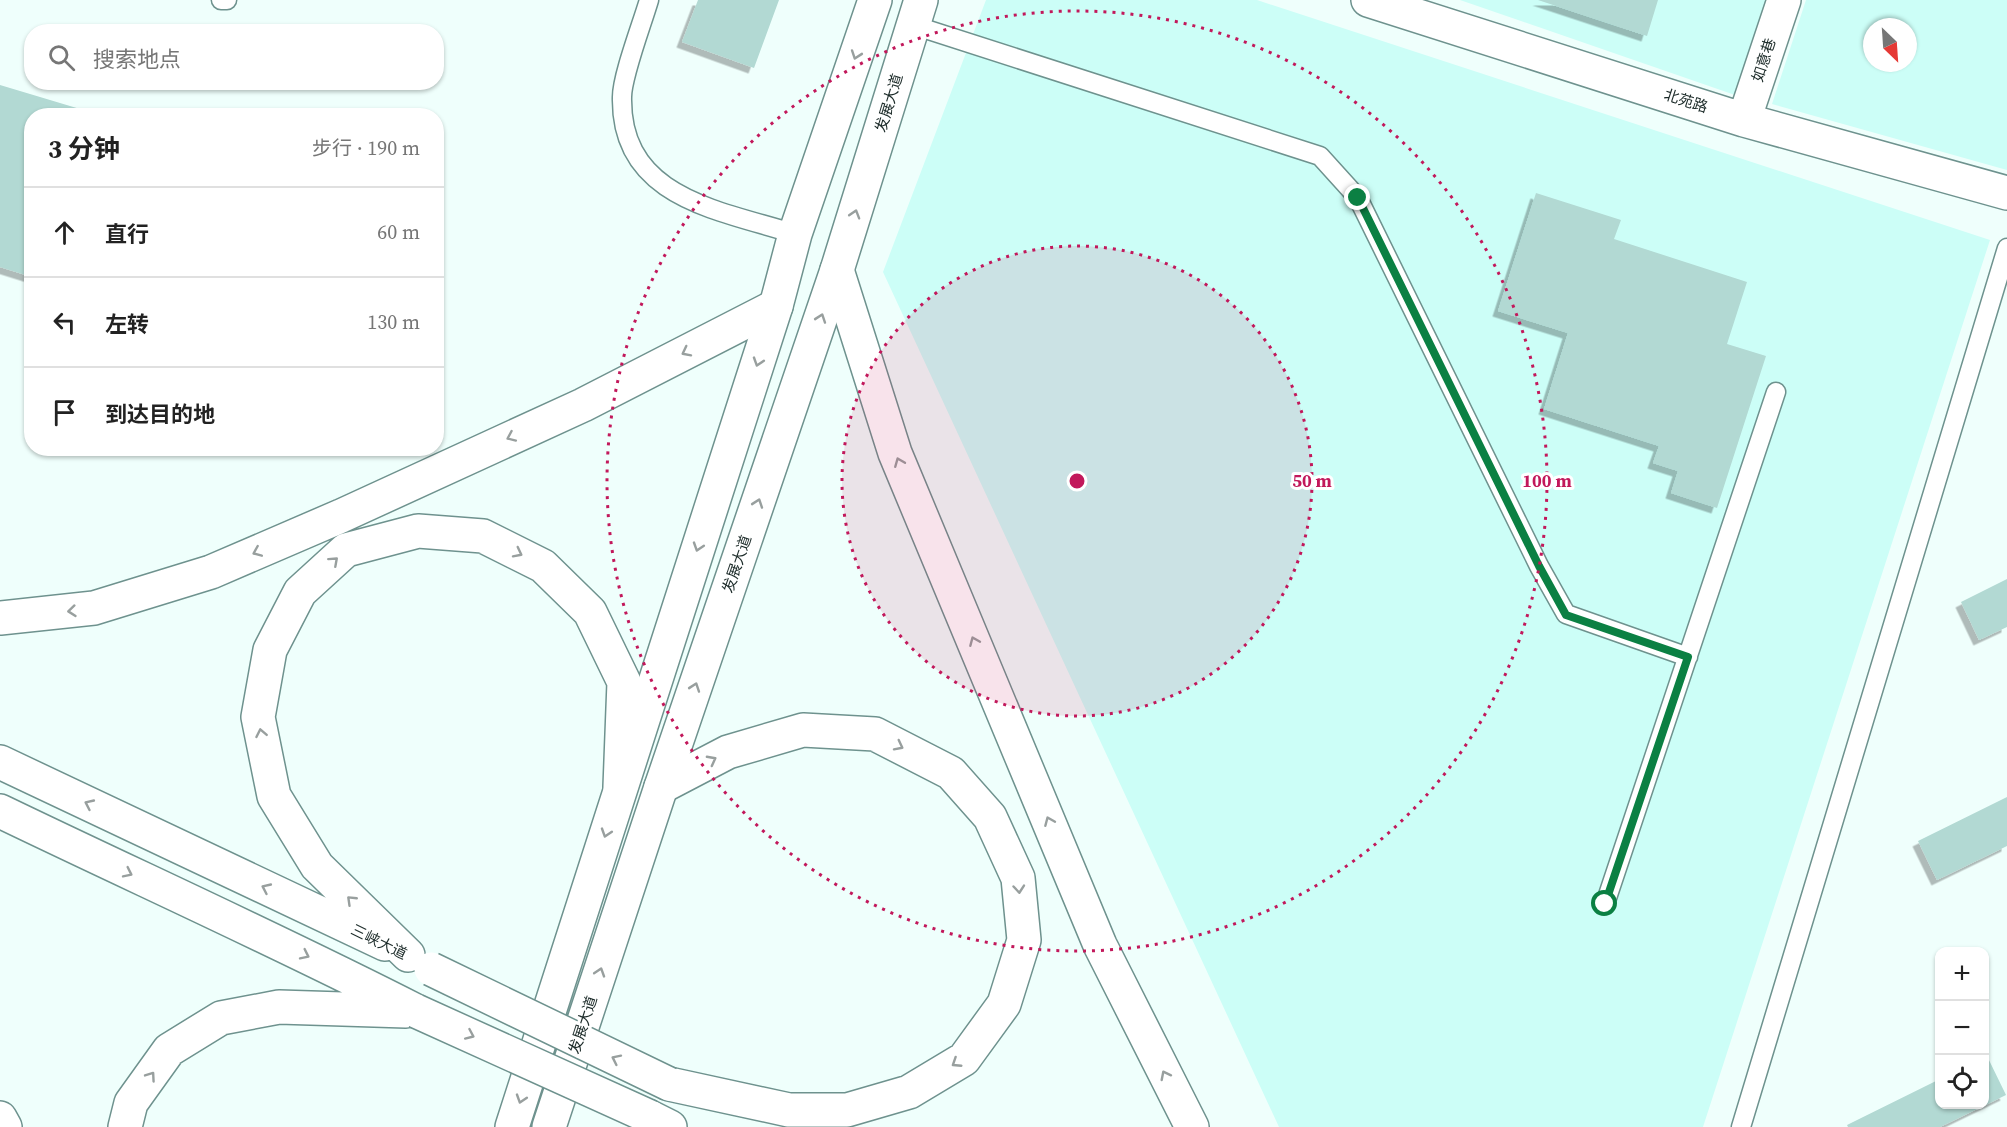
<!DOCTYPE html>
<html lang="zh">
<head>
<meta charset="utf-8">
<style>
	:root { --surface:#fff; --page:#f6f6f6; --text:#222; --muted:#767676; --line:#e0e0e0 }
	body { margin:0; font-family:"Source Serif 4","Noto Sans SC",serif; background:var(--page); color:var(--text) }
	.controls { position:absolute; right:18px; bottom:18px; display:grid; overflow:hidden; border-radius:12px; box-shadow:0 2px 4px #0004 }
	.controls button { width:54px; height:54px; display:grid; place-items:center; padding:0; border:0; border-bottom:2px solid var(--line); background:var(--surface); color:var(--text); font:30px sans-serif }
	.compass { position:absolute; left:1863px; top:18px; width:54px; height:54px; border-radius:50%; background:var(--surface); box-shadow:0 2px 4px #0004; rotate:155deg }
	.stop { position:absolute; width:18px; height:18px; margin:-14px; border:4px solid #0b8043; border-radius:50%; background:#fff }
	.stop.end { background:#0b8043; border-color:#fff; box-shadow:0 2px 6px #0008 }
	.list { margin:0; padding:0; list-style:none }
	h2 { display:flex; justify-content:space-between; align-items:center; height:78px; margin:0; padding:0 24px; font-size:26px }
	h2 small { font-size:20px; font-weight:400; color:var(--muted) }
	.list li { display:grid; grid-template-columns:39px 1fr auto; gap:18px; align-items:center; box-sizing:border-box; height:90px; padding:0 24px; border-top:2px solid var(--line) }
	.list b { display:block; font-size:22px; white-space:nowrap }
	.list em { font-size:20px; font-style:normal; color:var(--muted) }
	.icon { flex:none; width:33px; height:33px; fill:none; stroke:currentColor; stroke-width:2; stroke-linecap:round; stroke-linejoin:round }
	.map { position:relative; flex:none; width:2007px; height:1127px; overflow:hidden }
	.search { position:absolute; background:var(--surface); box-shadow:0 2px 4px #0004; left:24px; top:24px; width:420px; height:66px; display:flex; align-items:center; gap:15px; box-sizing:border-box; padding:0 21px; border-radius:24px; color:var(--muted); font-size:22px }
	.panel { position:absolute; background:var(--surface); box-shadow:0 2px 4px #0004; left:24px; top:108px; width:420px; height:348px; border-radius:24px }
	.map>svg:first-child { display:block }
	.built { fill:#ccfef7; fill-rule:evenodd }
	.building { fill:#b2d9d3; filter:url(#shadow) }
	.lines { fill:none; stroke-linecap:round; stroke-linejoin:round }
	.service-casing { stroke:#6e928e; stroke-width:21 }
	.minor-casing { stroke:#6e928e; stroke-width:36 }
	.trunk-casing { stroke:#6e928e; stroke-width:36 }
	.motorway-casing { stroke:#6e928e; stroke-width:36 }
	.service { stroke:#fff; stroke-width:18 }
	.minor { stroke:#fff; stroke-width:33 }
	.trunk { stroke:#fff; stroke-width:33 }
	.motorway { stroke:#fff; stroke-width:33 }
	.motorway-bridge-casing { stroke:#6e928e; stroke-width:36; stroke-linecap:butt }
	.motorway-bridge { stroke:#fff; stroke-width:33 }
	.oneway { stroke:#989f9e }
	.route { stroke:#0b8043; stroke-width:8 }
	.ring { fill:none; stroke:#c2185b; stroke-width:3; stroke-dasharray:3 6 }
	.labels { text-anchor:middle; stroke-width:6; stroke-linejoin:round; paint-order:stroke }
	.street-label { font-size:15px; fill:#1b2a28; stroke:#fff }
	.centre { fill:#c2185b; stroke:#fff; stroke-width:3 }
	.ring-label { font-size:18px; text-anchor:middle; font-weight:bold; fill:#c2185b; stroke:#fff; stroke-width:6; stroke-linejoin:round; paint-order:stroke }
</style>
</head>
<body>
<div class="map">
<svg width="2007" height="1127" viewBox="0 0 2007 1127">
	<defs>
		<filter id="shadow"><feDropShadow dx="-5.5" dy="5.5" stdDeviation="0" flood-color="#0004"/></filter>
	</defs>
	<rect width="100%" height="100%" fill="#effffc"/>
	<path class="built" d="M986 0H1257L1990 240 1703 1127H1279L883 272Z
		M1460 0H1766L1735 95Z
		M1806 0H2007V170L1772 104ZM1872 27H1908V63H1872Z"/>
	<path class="building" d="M698 0H779L754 68 682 42Z
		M1538 0H1658L1647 36Z
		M0 85 100 115 32 116V277L0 267Z
		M1536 193 1621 220 1614 239 1747 282 1727 344 1766 356 1717 508 1671 493 1678 471 1653 463 1659 446 1544 409 1568 333 1498 311Z
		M2007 579V627L1979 640 1961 602Z
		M2007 797V846L1937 880 1918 841Z
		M1987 1056 2006 1095 1940 1127H1848L1847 1125 1940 1079V1104H1984V1057Z"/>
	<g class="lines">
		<g class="service-casing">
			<path id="service" d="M221 0H227
				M649 0C642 24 622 76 622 97 620 199 720 210 795 234
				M913 25 1320 156 1358 198 1539 566 1566 614 1688 657
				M1605 904 1776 392
				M1741 1127 2007 248"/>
		</g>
		<g class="minor-casing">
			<path id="minor" d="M1368 0 1744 120 2007 193
				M1744 120 1784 0"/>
		</g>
		<g class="trunk-casing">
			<path id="trunk" d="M512 1127 776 306 795 234 875 0
				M549 1127 661 787 837 270 921 0"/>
		</g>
		<g class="motorway-casing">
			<path id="motorway" d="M837 270 895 453 1100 945 1192 1127
				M0 618 94 608 211 572 341 516 583 405 776 306
				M0 762 385 944
				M661 787 728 752 803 730 875 734 951 773 990 817 1018 878 1024 940 1004 1004 964 1059 909 1092 847 1110H789L669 1084
				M0 811C139 878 279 941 416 1011
				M408 955 317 866 274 796 258 717 270 650 300 592 346 550 418 531 483 536 543 566 590 612 624 682 620 787
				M650 1117 670 1127
				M0 1118 5 1127
				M125 1127 131 1103 169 1050 221 1018 279 1007 406 1011"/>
		</g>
		<use href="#service" class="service"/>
		<use href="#minor" class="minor"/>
		<use href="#trunk" class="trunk"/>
		<use href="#motorway" class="motorway"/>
		<g class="motorway-bridge-casing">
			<path id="motorway-bridge" d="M431 969 669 1084
				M416 1011 650 1117"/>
		</g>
		<use href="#motorway-bridge" class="motorway-bridge"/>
	</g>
	<defs><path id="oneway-chevron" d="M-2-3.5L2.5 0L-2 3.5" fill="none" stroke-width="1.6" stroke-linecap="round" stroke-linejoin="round" transform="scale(1.5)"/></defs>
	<g class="oneway">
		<use href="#oneway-chevron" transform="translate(856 55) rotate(109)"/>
		<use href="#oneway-chevron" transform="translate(855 214) rotate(-73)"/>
		<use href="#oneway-chevron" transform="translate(821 318) rotate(-71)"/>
		<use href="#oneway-chevron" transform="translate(686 352) rotate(153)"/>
		<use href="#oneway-chevron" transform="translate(758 362) rotate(108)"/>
		<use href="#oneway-chevron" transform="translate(511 437) rotate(156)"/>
		<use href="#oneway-chevron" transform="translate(899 462) rotate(-112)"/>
		<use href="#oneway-chevron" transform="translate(758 503) rotate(-71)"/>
		<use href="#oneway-chevron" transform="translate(698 547) rotate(108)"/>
		<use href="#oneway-chevron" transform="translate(257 552) rotate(157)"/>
		<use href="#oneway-chevron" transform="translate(518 553) rotate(27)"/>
		<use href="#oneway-chevron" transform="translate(334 561) rotate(-42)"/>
		<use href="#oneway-chevron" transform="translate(72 611) rotate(174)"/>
		<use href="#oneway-chevron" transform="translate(974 641) rotate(-113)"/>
		<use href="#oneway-chevron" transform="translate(695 687) rotate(-71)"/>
		<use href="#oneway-chevron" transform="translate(261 733) rotate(-101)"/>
		<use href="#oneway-chevron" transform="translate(899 746) rotate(27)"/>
		<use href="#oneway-chevron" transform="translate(712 760) rotate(-28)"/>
		<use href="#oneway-chevron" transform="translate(89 804) rotate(-155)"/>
		<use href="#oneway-chevron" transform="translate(1049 821) rotate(-113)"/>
		<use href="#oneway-chevron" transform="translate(606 833) rotate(108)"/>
		<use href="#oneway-chevron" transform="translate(128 873) rotate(26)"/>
		<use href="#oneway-chevron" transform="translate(266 888) rotate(-155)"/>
		<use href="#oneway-chevron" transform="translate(1019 889) rotate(85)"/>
		<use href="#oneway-chevron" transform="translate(351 900) rotate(-136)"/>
		<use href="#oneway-chevron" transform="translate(305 955) rotate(26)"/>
		<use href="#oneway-chevron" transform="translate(600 972) rotate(-72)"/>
		<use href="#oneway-chevron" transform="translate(470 1035) rotate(24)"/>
		<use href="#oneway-chevron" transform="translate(616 1059) rotate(-154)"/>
		<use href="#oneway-chevron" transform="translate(956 1063) rotate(147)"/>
		<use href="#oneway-chevron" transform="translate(1165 1075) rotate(-117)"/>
		<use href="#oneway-chevron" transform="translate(151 1076) rotate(-55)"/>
		<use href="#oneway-chevron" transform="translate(521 1099) rotate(108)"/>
	</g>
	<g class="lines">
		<path class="route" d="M1358 198 1539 566 1566 615 1688 657 1605 904"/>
	</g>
	<circle cx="1077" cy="481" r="235" fill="#c2185b" fill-opacity=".12"/>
	<g class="ring">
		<circle cx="1077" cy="481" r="235"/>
		<circle cx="1077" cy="481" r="470"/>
	</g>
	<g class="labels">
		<g class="street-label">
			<text transform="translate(1764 60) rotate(-72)" y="5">如意巷</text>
			<text transform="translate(1686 101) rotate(18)" y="5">北苑路</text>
			<text transform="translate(889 103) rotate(-73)" y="5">发展大道</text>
			<text transform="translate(737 564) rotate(-71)" y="5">发展大道</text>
			<text transform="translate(379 942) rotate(26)" y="5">三峡大道</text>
			<text transform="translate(583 1025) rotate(-72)" y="5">发展大道</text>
		</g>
	</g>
	<circle cx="1077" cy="481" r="9" class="centre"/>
	<g class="ring-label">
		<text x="1312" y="487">50 m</text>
		<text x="1547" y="487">100 m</text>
	</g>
</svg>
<div class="controls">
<button>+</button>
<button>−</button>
<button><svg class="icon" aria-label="locate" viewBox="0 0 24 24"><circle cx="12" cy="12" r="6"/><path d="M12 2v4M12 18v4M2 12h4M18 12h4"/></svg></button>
</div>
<svg class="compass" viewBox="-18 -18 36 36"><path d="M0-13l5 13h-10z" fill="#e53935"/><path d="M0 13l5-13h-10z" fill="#767676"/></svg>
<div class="stop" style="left:1605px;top:904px"></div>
<div class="stop end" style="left:1358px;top:198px"></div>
<div class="search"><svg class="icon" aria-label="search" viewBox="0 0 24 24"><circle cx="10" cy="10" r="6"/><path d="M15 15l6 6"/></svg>搜索地点</div>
<section class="panel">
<h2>3 分钟<small>步行 · 190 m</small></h2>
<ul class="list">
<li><svg class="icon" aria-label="ahead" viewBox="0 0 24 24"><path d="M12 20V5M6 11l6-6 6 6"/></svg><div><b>直行</b></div><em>60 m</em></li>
<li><svg class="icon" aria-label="left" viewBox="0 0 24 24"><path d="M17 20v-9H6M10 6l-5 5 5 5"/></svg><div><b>左转</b></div><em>130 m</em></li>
<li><svg class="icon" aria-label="arrive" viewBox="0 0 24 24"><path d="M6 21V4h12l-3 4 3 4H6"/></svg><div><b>到达目的地</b></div></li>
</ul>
</section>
</div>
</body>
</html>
